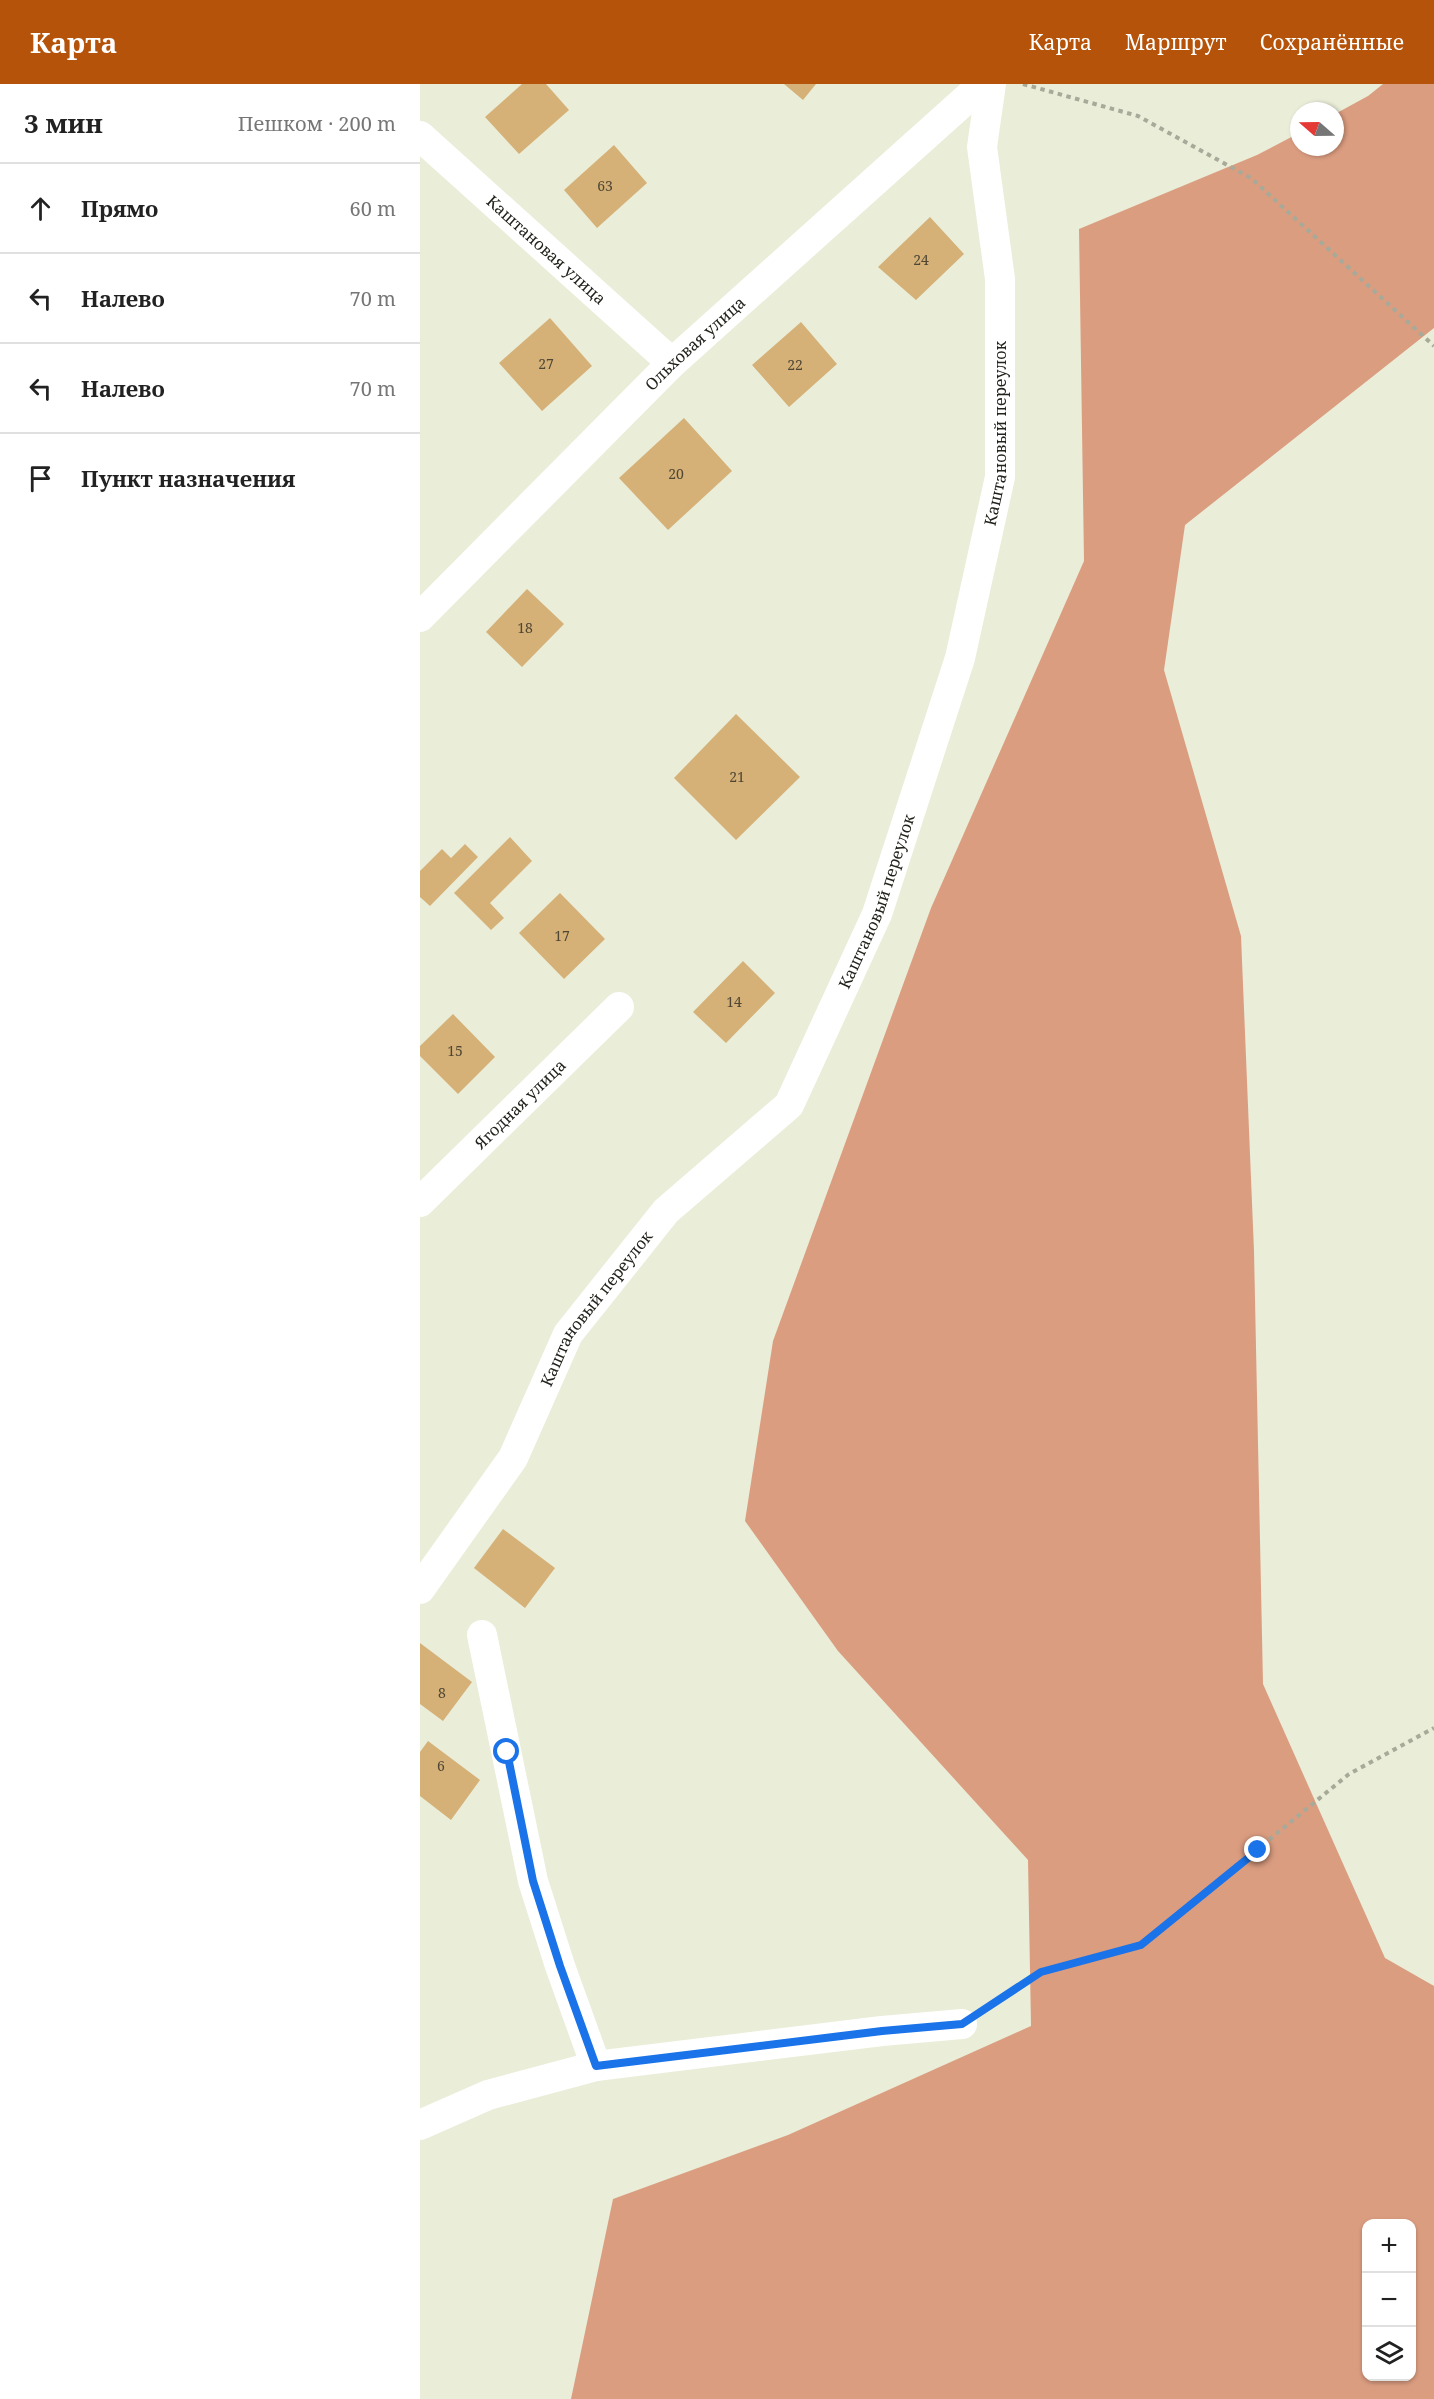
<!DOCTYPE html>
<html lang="ru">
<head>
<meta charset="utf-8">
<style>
	:root { --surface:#fff; --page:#f6f6f6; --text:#222; --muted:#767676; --line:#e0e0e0; --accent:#b45309 }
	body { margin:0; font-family:"Noto Serif",serif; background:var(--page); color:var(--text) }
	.controls { position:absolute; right:18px; bottom:18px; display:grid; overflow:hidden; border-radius:12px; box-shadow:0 2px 4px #0004 }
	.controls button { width:54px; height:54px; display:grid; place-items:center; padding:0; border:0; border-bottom:2px solid var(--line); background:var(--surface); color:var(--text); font:30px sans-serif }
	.compass { position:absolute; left:870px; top:18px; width:54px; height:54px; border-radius:50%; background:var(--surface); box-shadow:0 2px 4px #0004; rotate:290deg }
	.stop { position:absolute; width:18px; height:18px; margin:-14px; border:4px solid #1a73e8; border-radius:50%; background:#fff }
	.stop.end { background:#1a73e8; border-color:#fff; box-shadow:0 2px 6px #0008 }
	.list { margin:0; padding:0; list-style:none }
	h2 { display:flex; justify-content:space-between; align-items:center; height:78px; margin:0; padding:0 24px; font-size:26px }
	h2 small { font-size:20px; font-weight:400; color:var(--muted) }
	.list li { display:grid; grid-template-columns:39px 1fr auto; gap:18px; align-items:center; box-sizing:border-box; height:90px; padding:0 24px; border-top:2px solid var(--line) }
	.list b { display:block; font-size:22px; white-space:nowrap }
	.list em { font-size:20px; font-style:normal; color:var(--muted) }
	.icon { flex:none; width:33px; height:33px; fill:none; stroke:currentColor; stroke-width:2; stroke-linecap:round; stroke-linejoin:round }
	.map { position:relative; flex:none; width:1014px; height:2315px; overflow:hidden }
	header { display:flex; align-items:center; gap:36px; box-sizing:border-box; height:84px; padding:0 30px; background:var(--accent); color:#fff }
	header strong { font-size:28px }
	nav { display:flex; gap:33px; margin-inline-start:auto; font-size:21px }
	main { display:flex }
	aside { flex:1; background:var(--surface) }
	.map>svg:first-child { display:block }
	.forest { fill:#db9d80; fill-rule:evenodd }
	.building { fill:#d5b178 }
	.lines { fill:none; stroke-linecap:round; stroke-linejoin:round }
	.path { stroke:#a7a999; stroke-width:4; stroke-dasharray:4.5 4.5; stroke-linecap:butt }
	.street { stroke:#fff; stroke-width:30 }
	.route { stroke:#1a73e8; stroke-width:8 }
	.labels { text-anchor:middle; stroke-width:5; stroke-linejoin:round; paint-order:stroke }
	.number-label { font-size:14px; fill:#4f4633 }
	.street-label { font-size:16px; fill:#22231c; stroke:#fff }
</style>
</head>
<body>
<header>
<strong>Карта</strong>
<nav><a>Карта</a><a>Маршрут</a><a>Сохранённые</a></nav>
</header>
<main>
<aside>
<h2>3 мин<small>Пешком · 200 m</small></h2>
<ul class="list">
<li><svg class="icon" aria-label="ahead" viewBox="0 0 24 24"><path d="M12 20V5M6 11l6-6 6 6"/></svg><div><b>Прямо</b></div><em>60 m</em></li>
<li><svg class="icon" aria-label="left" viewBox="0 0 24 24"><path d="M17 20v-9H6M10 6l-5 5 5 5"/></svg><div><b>Налево</b></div><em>70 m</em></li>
<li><svg class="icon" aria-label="left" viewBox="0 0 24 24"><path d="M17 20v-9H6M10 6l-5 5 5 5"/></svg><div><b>Налево</b></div><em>70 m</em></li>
<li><svg class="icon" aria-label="arrive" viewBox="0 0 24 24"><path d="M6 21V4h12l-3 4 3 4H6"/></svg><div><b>Пункт назначения</b></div></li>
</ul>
</aside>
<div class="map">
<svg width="1014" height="2315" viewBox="0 0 1014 2315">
	<rect width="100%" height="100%" fill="#eaedd8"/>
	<path class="forest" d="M963 0H1014V244L765 441 744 586 821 852 834 1167 843 1600 965 1874 1014 1902V2315H151L193 2115 368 2051 611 1942 608 1776 418 1567 325 1437 353 1257 511 824 664 477 659 145 837 71 879 49V63H915V30L948 12ZM946 2140H992V2292H946Z"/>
	<path class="building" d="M102 0H126L149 26 99 70 65 33Z
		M364 0H396L383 16Z
		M194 61 227 99 177 144 144 106Z
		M510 133 544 170 496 216 458 183Z
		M130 234 172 282 122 327 79 279Z
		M381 238 417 280 369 323 332 281Z
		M264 334 312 387 248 446 199 394Z
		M107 505 144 540 102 583 66 548Z
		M316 630 380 693 316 756 254 694Z
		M90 753 112 777 70 819 84 834 71 846 34 809Z
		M45 760 58 773 10 822 0 813V787L22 765 31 774Z
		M140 809 185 855 144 895 99 849Z
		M323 877 355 909 306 959 273 928Z
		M33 930 75 973 38 1010 0 972V962Z
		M83 1445 135 1484 105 1524 54 1484Z
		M0 1559 52 1598 23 1637 0 1620Z
		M8 1657 60 1696 31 1736 0 1712V1668Z"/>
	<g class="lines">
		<path class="path" d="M603 0 718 32 831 94 1014 262
			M568 1923 621 1888 721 1861 929 1690 1014 1644"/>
		<g class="street">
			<path id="s1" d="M0 52 252 279"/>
			<path id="s2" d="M0 533 252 279 563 0"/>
			<path id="s3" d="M0 1118 199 923"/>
			<path id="s4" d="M0 1505 93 1374 148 1250 246 1127 369 1021 457 830 540 574 580 393V195L562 63 571 0"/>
			<path d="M62 1551 113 1797 140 1882 176 1982"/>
			<path d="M0 2041 68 2011 176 1982 462 1947 542 1940"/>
		</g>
	</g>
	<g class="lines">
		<path class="route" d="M87 1668 113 1797 140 1882 176 1982 462 1947 542 1940 621 1888 721 1861 838 1766"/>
	</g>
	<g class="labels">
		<g class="number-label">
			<text x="185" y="107">63</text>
			<text x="501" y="181">24</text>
			<text x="126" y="285">27</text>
			<text x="375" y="286">22</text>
			<text x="256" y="395">20</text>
			<text x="105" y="549">18</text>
			<text x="317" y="698">21</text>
			<text x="142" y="857">17</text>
			<text x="314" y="923">14</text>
			<text x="35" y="972">15</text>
			<text x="22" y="1614">8</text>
			<text x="21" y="1687">6</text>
		</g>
		<g class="street-label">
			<text dy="6" stroke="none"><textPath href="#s1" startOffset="170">Каштановая улица</textPath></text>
			<text dy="6" stroke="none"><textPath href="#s2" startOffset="388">Ольховая улица</textPath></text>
			<text dy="6" stroke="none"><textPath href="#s4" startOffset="1324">Каштановый переулок</textPath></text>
			<text dy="6" stroke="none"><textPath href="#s4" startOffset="838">Каштановый переулок</textPath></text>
			<text dy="6" stroke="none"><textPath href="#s3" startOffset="140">Ягодная улица</textPath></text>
			<text dy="6" stroke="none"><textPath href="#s4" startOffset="333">Каштановый переулок</textPath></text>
		</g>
	</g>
</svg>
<div class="controls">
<button>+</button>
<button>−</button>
<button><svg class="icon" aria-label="layers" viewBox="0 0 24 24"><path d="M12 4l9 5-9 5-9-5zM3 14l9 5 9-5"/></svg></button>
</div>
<svg class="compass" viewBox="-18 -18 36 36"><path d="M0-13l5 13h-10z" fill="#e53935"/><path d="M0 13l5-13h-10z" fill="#767676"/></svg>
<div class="stop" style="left:87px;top:1668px"></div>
<div class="stop end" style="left:838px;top:1766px"></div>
</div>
</main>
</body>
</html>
